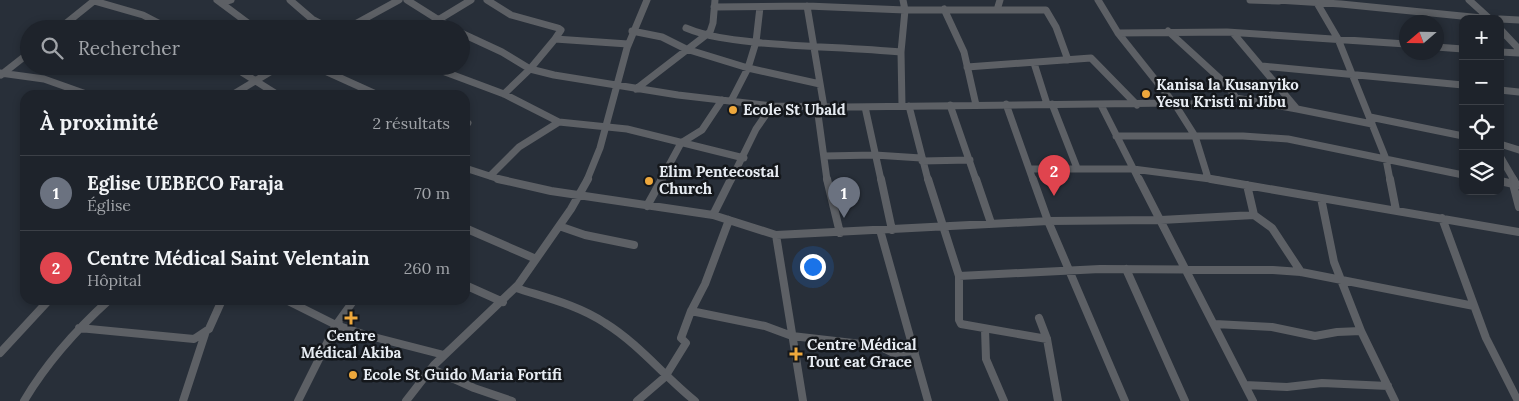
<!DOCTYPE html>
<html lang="fr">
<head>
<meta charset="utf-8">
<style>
	:root { --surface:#1e232b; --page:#262b33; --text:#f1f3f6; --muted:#a1a4a9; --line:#3c4047; --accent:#8bbbb9 }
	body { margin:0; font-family:Lora,serif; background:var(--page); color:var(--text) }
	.controls { position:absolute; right:15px; top:15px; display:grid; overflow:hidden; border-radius:10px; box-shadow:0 2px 8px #0003 }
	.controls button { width:45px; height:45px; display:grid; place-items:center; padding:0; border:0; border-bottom:1px solid var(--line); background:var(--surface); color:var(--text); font:25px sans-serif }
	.compass { position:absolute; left:1399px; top:15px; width:45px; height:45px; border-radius:50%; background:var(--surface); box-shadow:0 2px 8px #0003; rotate:250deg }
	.you { position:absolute; left:812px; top:266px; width:18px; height:18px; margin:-12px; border:4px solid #fff; border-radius:50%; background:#1a73e8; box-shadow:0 0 0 8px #1a73e833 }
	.badge { display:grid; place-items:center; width:32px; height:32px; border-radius:50%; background:var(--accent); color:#fff; font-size:16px; font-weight:700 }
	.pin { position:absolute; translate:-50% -41px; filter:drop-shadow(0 1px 2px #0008) }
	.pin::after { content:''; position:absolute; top:26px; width:18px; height:15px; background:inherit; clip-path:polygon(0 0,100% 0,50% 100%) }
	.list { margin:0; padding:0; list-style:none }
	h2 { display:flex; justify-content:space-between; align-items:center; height:65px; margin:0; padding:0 20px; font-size:21px }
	h2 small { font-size:16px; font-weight:400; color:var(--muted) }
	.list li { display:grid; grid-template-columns:32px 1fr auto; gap:15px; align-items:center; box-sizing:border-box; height:75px; padding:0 20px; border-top:1px solid var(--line) }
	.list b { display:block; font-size:19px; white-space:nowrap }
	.list p { margin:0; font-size:16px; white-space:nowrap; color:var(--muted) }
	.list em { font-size:16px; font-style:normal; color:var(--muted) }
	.icon { flex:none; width:28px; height:28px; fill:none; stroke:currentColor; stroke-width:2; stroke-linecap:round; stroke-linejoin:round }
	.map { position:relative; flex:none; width:1519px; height:401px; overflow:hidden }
	.search { position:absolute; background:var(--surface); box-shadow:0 2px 8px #0003; left:20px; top:20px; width:450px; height:55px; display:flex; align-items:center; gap:12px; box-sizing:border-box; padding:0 18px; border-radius:28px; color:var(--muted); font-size:19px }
	.panel { position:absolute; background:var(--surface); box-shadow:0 2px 8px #0003; left:20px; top:90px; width:450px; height:215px; border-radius:15px }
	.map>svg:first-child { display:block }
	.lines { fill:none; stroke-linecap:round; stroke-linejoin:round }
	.minor-far1 { stroke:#5d6065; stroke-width:7 }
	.minor { stroke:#5d6065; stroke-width:8 }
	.poi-dot { fill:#eea83c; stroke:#14171b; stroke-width:2 }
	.labels { text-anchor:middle; stroke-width:5; stroke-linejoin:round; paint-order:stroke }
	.poi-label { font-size:15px; font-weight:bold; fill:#e7ecf2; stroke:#14171b; text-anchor:start }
</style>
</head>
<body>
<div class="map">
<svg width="1519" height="401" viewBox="0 0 1519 401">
	<rect width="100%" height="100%" fill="#282f39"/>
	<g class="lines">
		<path class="minor-far1" d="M217 0 256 29
			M290 0 312 19 331 29
			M407 0 453 29
			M487 0 511 15 558 28 561 30 555 39
			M1098 0 1118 33 1176 106 1195 136 1208 178
			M1250 0 1279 1
			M1277 0 1341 4 1492 19
			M1469 0 1490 19
			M94 1 143 15 170 29
			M221 3 231 0
			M1317 3 1338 39 1386 159 1390 180
			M807 6 824 107
			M714 7 807 6 905 10H1046L1056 27 1068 60
			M944 9 964 52 976 105
			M997 10 1000 0
			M1500 19 1519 20
			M438 20 471 0
			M686 28C710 38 736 40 762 43 808 47 854 48 901 52
			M59 29 95 0
			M346 29 399 0
			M1500 29 1519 49
			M632 31 662 37 686 49 748 68 820 84
			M1168 31 1227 85 1236 98 1176 106
			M461 33 502 52 530 69 554 75 678 95 772 106 845 107 1174 103
			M1118 33 1227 32 1406 44
			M1233 33 1297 109 1372 124
			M1436 47 1463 49
			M1500 52 1519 53
			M1034 63 1047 104
			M232 66 278 95
			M314 66 378 95
			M429 66 504 94 559 122
			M1262 66 1463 85
			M967 67 1091 58 1137 105
			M0 73 44 79 89 95
			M1 75 29 53
			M636 89 710 32 713 23 715 0
			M1500 90 1519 92
			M504 94 530 69 555 39 628 44
			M232 95 280 66
			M1236 98 1297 109
			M731 101 748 68 756 42 760 7
			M1006 104 1033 180
			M1052 104 1077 168
			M950 105 976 180
			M1101 105 1139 180
			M902 106 901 52 905 10 903 0
			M909 106 928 180
			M817 107 827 180
			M865 107 881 180
			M1370 117 1463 136
			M465 122 468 123 465 126
			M1116 136H1243L1288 139 1463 175
			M1500 144 1519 150
			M824 156 875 155 921 158
			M1500 156 1514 180
			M922 161 970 160
			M465 168 502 180
			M1031 169H1133L1218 180
			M490 176 519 147 559 122 627 129 744 158
			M587 180 600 148 627 48 647 0
			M661 180 681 143 702 130 722 100
			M731 180 756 129 772 106"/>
		<path class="minor" d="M498 179 551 191 713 215 776 235 1048 221 1161 220 1254 215 1247 185
			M827 179 840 233
			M881 179 892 230
			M928 179 959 276 1100 269 1273 270 1301 272 1474 306
			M976 179 991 223
			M1033 179 1048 221 1125 401
			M1139 179 1253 401
			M1211 179 1519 232
			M1390 179 1396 210
			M1513 179 1516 184
			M1500 181 1518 185
			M1513 184 1519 207
			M1321 198 1334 262 1361 331 1395 401
			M647 206 662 179
			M713 215 731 179
			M1254 215 1272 228 1301 272
			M1442 218 1486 338 1518 401
			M559 226 585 235 634 245
			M465 228 536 259
			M880 230 928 401
			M776 235 803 401
			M1126 269 1185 401
			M959 276V320L961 324 1047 339
			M465 285 503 302
			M516 288C547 298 578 305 605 323 639 344 664 376 695 401
			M286 300 336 325 366 335 444 355
			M691 311 765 326 792 336 879 346 893 353 915 351
			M1039 318 1047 339 1058 401
			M1215 324 1272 327 1315 336 1337 332 1361 331
			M79 328 194 339 209 329 222 300
			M985 329 986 359 1004 401
			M0 353 49 300
			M432 369 474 388 512 401
			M1245 385 1287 387 1322 383 1388 386
			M24 401C47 362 76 330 109 300
			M183 401 205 334
			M298 401 336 325 354 300
			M406 401 434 365 518 285 571 209 588 179
			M637 401 665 377 686 343 681 338 691 311 705 284 729 220"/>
	</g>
	<g class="poi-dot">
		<circle cx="1146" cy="94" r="5"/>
		<circle cx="733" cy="110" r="5"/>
		<circle cx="649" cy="181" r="5"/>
		<path d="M348.5 310.5h5v5h5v5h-5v5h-5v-5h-5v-5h5z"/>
		<path d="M793.5 346.5h5v5h5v5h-5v5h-5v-5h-5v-5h5z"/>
		<circle cx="353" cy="375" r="5"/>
	</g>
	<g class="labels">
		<g class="poi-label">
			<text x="1156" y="90">Kanisa la Kusanyiko<tspan x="1156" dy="17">Yesu Kristi ni Jibu</tspan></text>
			<text x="743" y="115">Ecole St Ubald</text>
			<text x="659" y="177">Elim Pentecostal<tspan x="659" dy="17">Church</tspan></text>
			<text x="351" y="341" text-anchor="middle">Centre<tspan x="351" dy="17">Médical Akiba</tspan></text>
			<text x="807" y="350">Centre Médical<tspan x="807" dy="17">Tout eat Grace</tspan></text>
			<text x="363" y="380">Ecole St Guido Maria Fortifi</text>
		</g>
	</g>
</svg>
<div class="controls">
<button>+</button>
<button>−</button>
<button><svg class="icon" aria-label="locate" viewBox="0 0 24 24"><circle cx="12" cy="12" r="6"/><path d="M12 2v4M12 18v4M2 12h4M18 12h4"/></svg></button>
<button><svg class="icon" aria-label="layers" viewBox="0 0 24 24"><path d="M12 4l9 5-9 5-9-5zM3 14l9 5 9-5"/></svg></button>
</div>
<svg class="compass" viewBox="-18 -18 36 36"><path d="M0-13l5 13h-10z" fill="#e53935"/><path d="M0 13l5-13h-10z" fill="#a1a4a9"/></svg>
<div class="you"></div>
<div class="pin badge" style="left:844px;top:218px;background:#6b7280">1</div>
<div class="pin badge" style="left:1054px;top:196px;background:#e0444e">2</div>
<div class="search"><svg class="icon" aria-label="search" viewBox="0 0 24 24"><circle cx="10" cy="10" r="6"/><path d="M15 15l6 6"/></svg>Rechercher</div>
<section class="panel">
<h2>À proximité<small>2 résultats</small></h2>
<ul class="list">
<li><span class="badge" style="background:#6b7280">1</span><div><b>Eglise UEBECO Faraja</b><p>Église</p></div><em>70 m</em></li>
<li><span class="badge" style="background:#e0444e">2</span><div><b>Centre Médical Saint Velentain</b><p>Hôpital</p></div><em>260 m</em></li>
</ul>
</section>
</div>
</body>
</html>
